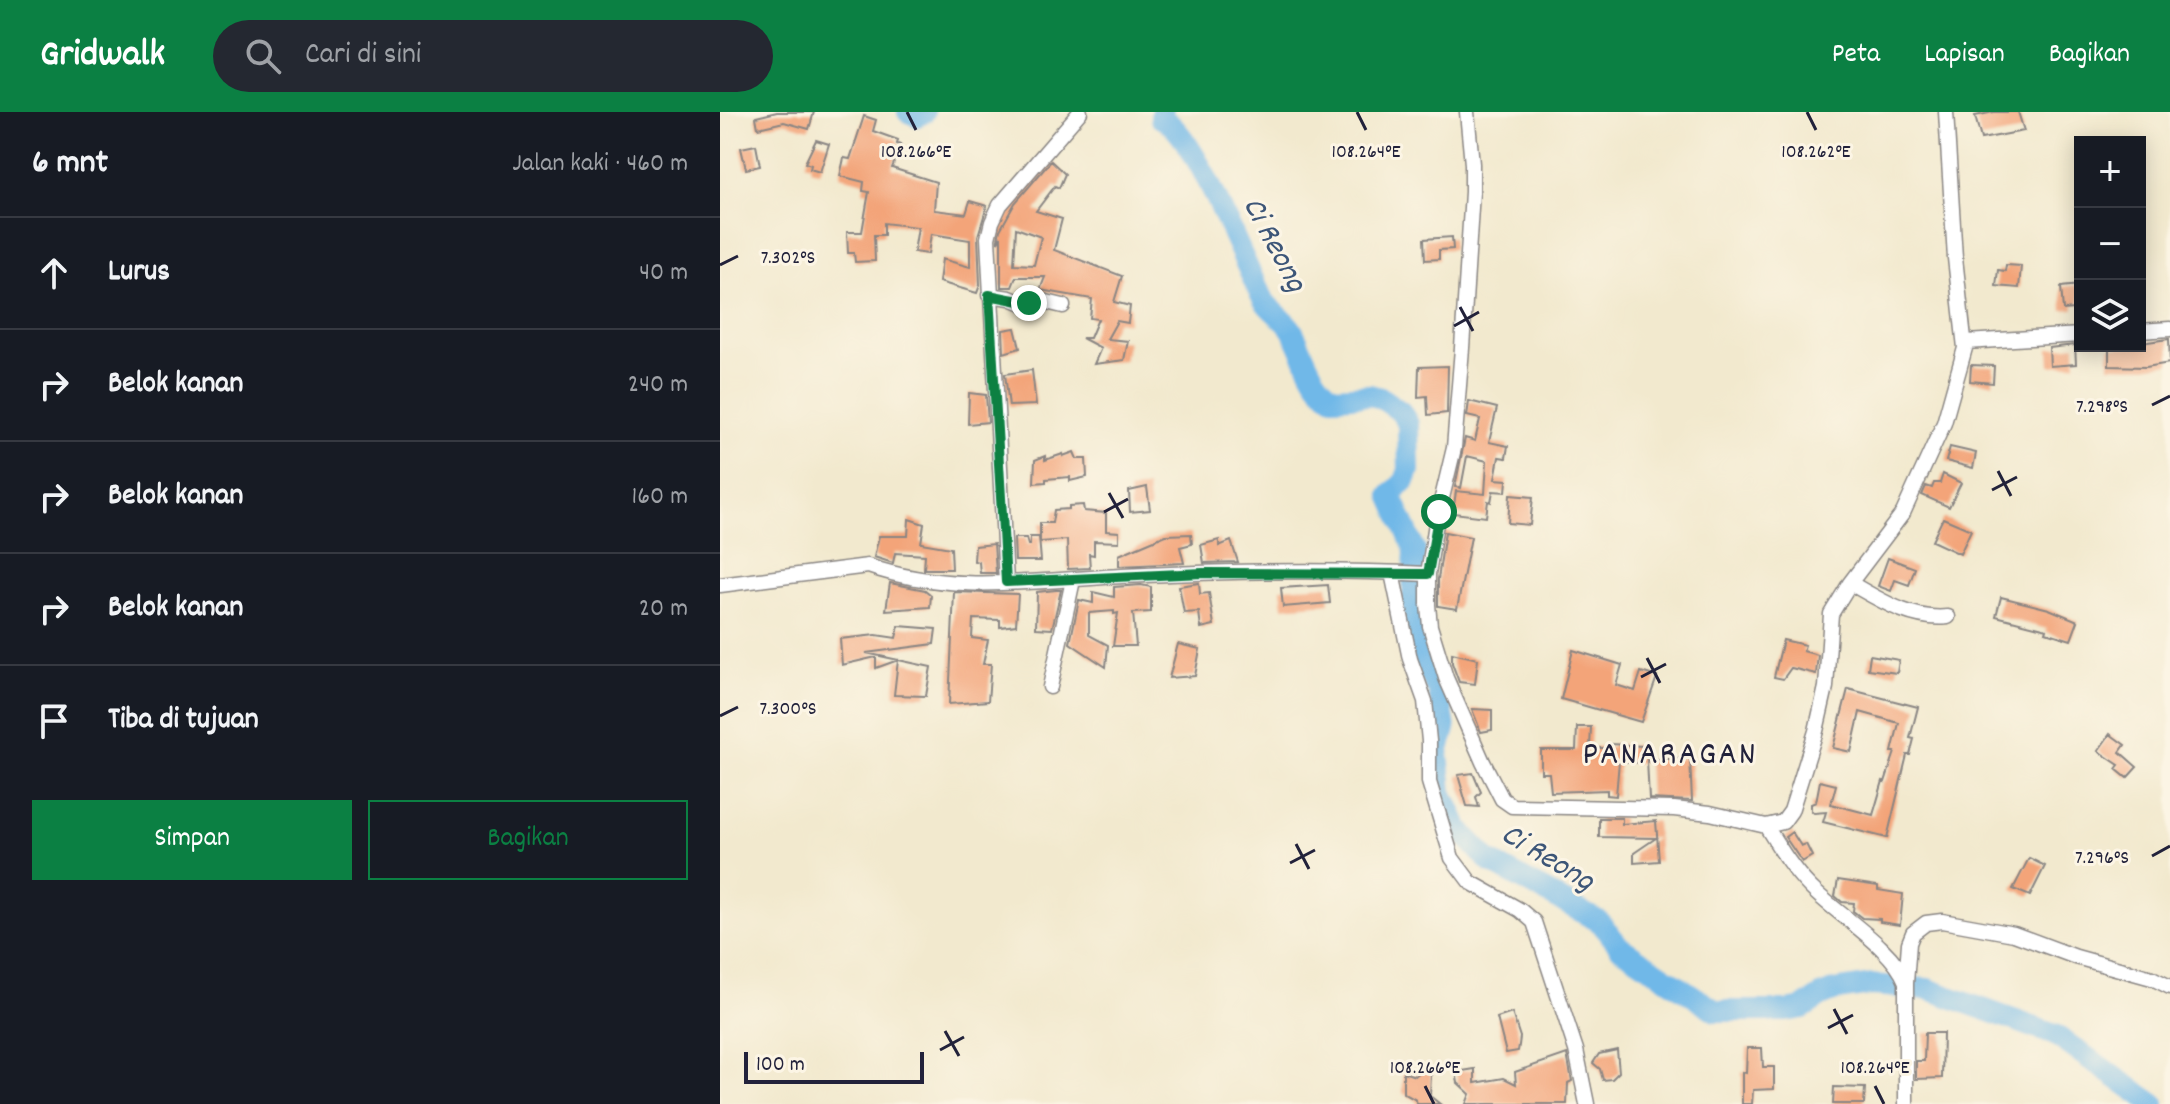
<!DOCTYPE html>
<html lang="id">
<head>
<meta charset="utf-8">
<style>
	:root { --surface:#171b24; --page:#242831; --text:#f1f3f6; --muted:#9ea1a6; --line:#363941; --accent:#0b8043 }
	body { margin:0; font-family:Dekko,sans-serif; background:var(--page); color:var(--text) }
	.controls { position:absolute; right:24px; top:24px; display:grid; overflow:hidden; border-radius:0px; box-shadow:0 4px 20px #0003 }
	.controls button { width:72px; height:72px; display:grid; place-items:center; padding:0; border:0; border-bottom:2px solid var(--line); background:var(--surface); color:var(--text); font:40px sans-serif }
	.scale { position:absolute; left:24px; bottom:20px; width:180px; box-sizing:border-box; padding-left:8px; border:4px solid #22223b; border-top:0; font-size:22px; line-height:28px; white-space:nowrap; color:#22223b; -webkit-text-stroke:6px #fcf5e5; paint-order:stroke }
	.stop { position:absolute; width:24px; height:24px; margin:-18px; border:6px solid #0b8043; border-radius:50%; background:#fff }
	.stop.end { background:#0b8043; border-color:#fff; box-shadow:0 2px 8px #0008 }
	.list { margin:0; padding:0; list-style:none }
	h2 { display:flex; justify-content:space-between; align-items:center; height:104px; margin:0; padding:0 32px; font-size:34px }
	h2 small { font-size:26px; font-weight:400; color:var(--muted) }
	.list li { display:grid; grid-template-columns:52px 1fr auto; gap:24px; align-items:center; box-sizing:border-box; height:112px; padding:0 32px; border-top:2px solid var(--line) }
	.list b { display:block; font-size:30px; white-space:nowrap }
	.list em { font-size:26px; font-style:normal; color:var(--muted) }
	.actions { display:flex; gap:16px; padding:24px 32px }
	.actions a { flex:1; padding:18px 0; border:2px solid var(--accent); border-radius:0px; text-align:center; font-size:28px; color:var(--accent) }
	.actions .main { background:var(--accent); color:#fff }
	.icon { flex:none; width:44px; height:44px; fill:none; stroke:currentColor; stroke-width:2; stroke-linecap:round; stroke-linejoin:round }
	.map { position:relative; flex:none; width:1450px; height:992px; overflow:hidden }
	header { display:flex; align-items:center; gap:48px; box-sizing:border-box; height:112px; padding:0 40px; background:var(--accent); color:#fff }
	header strong { font-size:38px }
	nav { display:flex; gap:44px; margin-inline-start:auto; font-size:28px }
	.search { width:560px; height:72px; background:var(--page); display:flex; align-items:center; gap:20px; box-sizing:border-box; padding:0 28px; border-radius:44px; color:var(--muted); font-size:30px }
	main { display:flex }
	aside { flex:1; background:var(--surface) }
	.map>svg:first-child { display:block }
	.lines { fill:none; stroke-linecap:round; stroke-linejoin:round }
	.river { stroke:#70b8e8; stroke-width:22 }
	.building { fill:#f3a479; fill-rule:evenodd }
	.minor-casing { stroke:#8a8684; stroke-width:17 }
	.minor { stroke:#fff; stroke-width:14 }
	.route { stroke:#0b8043; stroke-width:10 }
	.ticks { fill:none; stroke:#22223b; stroke-width:3 }
	.labels { text-anchor:middle; stroke-width:6; stroke-linejoin:round; paint-order:stroke }
	.water-label { font-size:32px; font-style:italic; fill:#3d5678; stroke:#fcf5e5 }
	.quarter-label { font-size:34px; letter-spacing:2px; fill:#22223b; stroke:#fcf5e5 }
	.ticks-label { font-size:20px; text-anchor:middle; fill:#22223b; stroke:#fcf5e5; stroke-width:6; stroke-linejoin:round; paint-order:stroke }
</style>
</head>
<body>
<header>
<strong>Gridwalk</strong>
<div class="search"><svg class="icon" aria-label="search" viewBox="0 0 24 24"><circle cx="10" cy="10" r="6"/><path d="M15 15l6 6"/></svg>Cari di sini</div>
<nav><a>Peta</a><a>Lapisan</a><a>Bagikan</a></nav>
</header>
<main>
<aside>
<h2>6 mnt<small>Jalan kaki · 460 m</small></h2>
<ul class="list">
<li><svg class="icon" aria-label="ahead" viewBox="0 0 24 24"><path d="M12 20V5M6 11l6-6 6 6"/></svg><div><b>Lurus</b></div><em>40 m</em></li>
<li><svg class="icon" aria-label="right" viewBox="0 0 24 24"><path d="M7 20v-9h11M14 6l5 5-5 5"/></svg><div><b>Belok kanan</b></div><em>240 m</em></li>
<li><svg class="icon" aria-label="right" viewBox="0 0 24 24"><path d="M7 20v-9h11M14 6l5 5-5 5"/></svg><div><b>Belok kanan</b></div><em>160 m</em></li>
<li><svg class="icon" aria-label="right" viewBox="0 0 24 24"><path d="M7 20v-9h11M14 6l5 5-5 5"/></svg><div><b>Belok kanan</b></div><em>20 m</em></li>
<li><svg class="icon" aria-label="arrive" viewBox="0 0 24 24"><path d="M6 21V4h12l-3 4 3 4H6"/></svg><div><b>Tiba di tujuan</b></div></li>
</ul>
<div class="actions"><a class="main">Simpan</a><a>Bagikan</a></div>
</aside>
<div class="map">
<svg width="1450" height="992" viewBox="0 0 1450 992">
	<rect width="100%" height="100%" fill="#fcf5e5"/>
	<filter id="ink" filterUnits="userSpaceOnUse"><feTurbulence type="fractalNoise" baseFrequency=".0125" numOctaves="2"/><feDisplacementMap in="SourceGraphic" scale="16" xChannelSelector="R" yChannelSelector="G"/><feConvolveMatrix kernelMatrix="1 2 1 2 8 2 1 2 1" color-interpolation-filters="sRGB"/></filter>
	<filter id="wash" filterUnits="userSpaceOnUse"><feTurbulence type="fractalNoise" baseFrequency=".006" numOctaves="4" result="noise"/><feDisplacementMap in="SourceGraphic" scale="32" xChannelSelector="R" yChannelSelector="G"/><feGaussianBlur stdDeviation="1.8" result="paint"/><feColorMatrix in="noise" values="0 0 0 0 0 0 0 0 0 0 0 0 0 0 0 0 0 1.4 0 .05"/><feComposite in="paint" operator="in"/></filter>
	<g filter="url(#wash)">
		<rect width="100%" height="100%" fill="#f2e9ce"/>
		<g class="lines">
			<path class="river" d="M188 0 197 4 204 0
				M442 0 441 6C476 19 522 151 543 187 550 199 565 206 572 218 586 243 589 268 613 285L650 283 661 286 681 300 688 312 689 358 685 369 671 383 695 438 692 503 695 521 702 549 719 579 725 617 718 641 722 680 739 717 769 749 880 810 900 835 996 899H1066L1083 896 1101 884 1113 879 1151 873 1208 877 1335 923 1434 992"/>
		</g>
		<g id="blocks">
			<path class="building" d="M57 0H94L89 17 64 10 38 16 36 5Z
				M1274 0H1298L1304 19 1261 27 1255 4Z
				M144 4 156 8 153 19 178 28 177 32 181 33 172 56 216 70 214 98 246 102 250 89 267 94 258 124 260 173 257 181 219 170 222 147 250 155V128L211 122 208 142 194 140 198 115 164 111V123H154L155 149 135 150 134 141H128L127 120H142L149 80 143 79 144 70 120 64 124 46 130 47Z
				M96 28 109 32 100 60 90 57 91 53 85 51Z
				M36 33 40 54 26 57 21 36Z
				M331 49 345 62 339 76 335 74 316 99 342 107 334 138 402 164 394 190 410 194 408 211 397 209 387 227 408 229 404 248 374 252 381 236 362 226H370L378 207 370 206 372 187 320 178 325 165H296L292 175H281V124L278 130V127L280 118 295 91ZM296 116 321 125 314 153 294 152Z
				M732 125 733 137 719 138V147L705 148 704 127Z
				M1286 153 1301 154 1299 176 1276 174 1278 158 1285 159Z
				M1360 173V191L1354 192V197L1343 198 1341 175Z
				M295 216 300 236 284 241 283 218Z
				M1449 227 1450 251 1426 255 1389 254V235L1420 234V231Z
				M1355 233 1356 252 1330 254 1329 236Z
				M1251 253 1274 254 1273 271 1250 269Z
				M728 254 727 301 708 303 707 284 698 285 699 255Z
				M312 258 316 293 289 294 285 262Z
				M249 281 266 283 268 310 248 312Z
				M749 289 777 296 769 330 788 334 786 346 779 345 775 367 787 368 786 380 773 379 771 390 768 389 766 405 733 401 736 379 765 382 767 349 747 344 741 376 735 375 745 326 755 329 760 307 747 304Z
				M1230 335 1256 341 1253 356 1226 349Z
				M354 340 357 347H366L367 365 350 369V365L326 367V370L314 371 315 348 325 344V348L343 342V344Z
				M1223 362 1241 371 1229 395 1202 383 1206 374 1212 376 1214 371H1220Z
				M427 375 430 398 410 400 409 379Z
				M790 383 813 385 810 413 788 411Z
				M363 393 364 399 386 401V419L399 420V430L374 429V443L369 442 370 456 348 457 347 428 320 430V411H332L334 398 349 397V394Z
				M1223 406 1251 418 1240 442 1212 429Z
				M189 407 204 412 201 431 231 436 232 457H204L205 443 175 441 173 451 154 445 159 424H188Z
				M725 420 751 425 737 497 718 494V467Z
				M471 422 472 432 460 435 464 451 399 454V443L446 423Z
				M310 425H319L321 449H295L294 426H306L308 433H310Z
				M499 428V434L511 429 518 450 484 451 481 433Z
				M274 432 276 461H260L259 450 254 449 255 434Z
				M1168 446 1195 456 1189 473 1175 468 1171 479 1158 474Z
				M170 471 205 478 211 483 210 495 166 498Z
				M479 471 480 482 489 481 494 513 481 516 479 500 464 501 459 474Z
				M421 473 431 475V500L413 501 416 534H393L398 501 394 502V499L369 501V523L388 533 386 555 350 531 359 488 373 491V480L394 485V475Z
				M608 473 610 491 563 495 561 476Z
				M336 478H341L332 517 316 516 317 480Z
				M234 480 298 482 296 513 280 515V508L253 507 252 526 268 528 263 552H271L268 589 229 592Z
				M1281 485 1329 497 1358 509 1351 528 1326 520 1327 517 1276 504Z
				M179 514 216 517 214 532 146 541 211 555 206 584 174 583 178 548 156 556V545L122 553 120 527 156 523 176 526Z
				M1063 528 1085 533 1083 539 1098 543 1096 562 1071 556 1063 567 1054 565Z
				M458 532 480 537 475 564 449 566Z
				M853 538 902 553 896 573 915 579 921 560 937 565 921 610 841 587Z
				M732 541 758 547 755 572 739 570 732 551Z
				M1150 543 1179 548 1177 561 1148 557Z
				M1128 577 1198 595 1190 626 1194 627 1190 643H1187L1167 726 1103 710 1106 700 1094 701 1091 698V692L1096 690 1100 669 1116 673 1111 692 1153 703 1163 669 1165 670 1175 640H1172L1179 611 1140 600 1131 640 1113 636Z
				M752 597 772 598V618L761 620Z
				M857 615H871L870 636H891V632L922 634 921 651 899 649 896 684 887 683V678L831 680 829 661H821V638H856Z
				M1390 622 1405 633 1400 640 1417 655 1407 666 1396 657 1399 653 1378 639Z
				M970 646 972 689 929 687 927 648Z
				M753 661 761 680 756 685 759 695 747 694 738 663Z
				M879 706H902V712L936 709 939 749 914 751V741L936 726 879 725Z
				M1072 720 1081 734 1086 732 1092 744 1082 750 1065 725Z
				M1309 746 1325 754 1310 784 1293 777Z
				M1118 768 1158 774V778L1183 782 1180 813 1160 810V807L1142 806 1133 799 1134 791 1122 790 1115 784Z
				M792 901 800 925 799 933 798 939 786 941 777 906Z
				M1205 921H1223L1222 966 1196 967V949H1204Z
				M1027 936H1042L1043 955H1054V977L1033 978 1032 992H1022V960L1026 961Z
				M897 938 899 960 892 967 883 968 880 957 873 951 879 942Z
				M847 942 852 969 848 971 847 992H746L750 982 738 971 736 960 755 957V971L784 966 796 972 795 960Z
				M703 957 711 962 710 984 720 992H697L696 988 683 981V960L695 964Z
				M1114 975 1145 976 1144 992H1113Z"/>
		</g>
	</g>
	<g filter="url(#ink)">
		<use href="#blocks" fill-opacity="0" stroke="#8a8684" stroke-width="2"/>
		<g class="lines">
			<g class="minor-casing">
				<path id="minor" d="M747 0 752 52V80L742 236 734 336 716 411 708 462V493L710 514 726 566 763 650 782 687 792 694 954 697 990 701 1046 714 1063 710 1071 699 1096 619 1106 575 1111 502 1130 471 1183 401 1224 311 1245 236 1235 146 1226 0
					M269 183 290 186 302 191 318 188 343 194
					M1420 219 1450 217
					M1246 230 1360 223
					M672 461 690 547 705 589 709 629V670L732 746 750 770 800 798 814 810 856 938 867 992
					M286 470 268 126 272 110 280 93 360 0
					M1130 471C1160 488 1192 509 1228 505
					M0 473 148 454C231 483 317 468 402 464 503 459 608 457 708 462
					M330 575 353 468
					M1046 714C1059 735 1072 757 1090 775 1116 802 1173 835 1186 870
					M1186 992V871L1189 831 1193 821 1206 811 1222 809 1294 822 1356 845 1432 866 1450 875"/>
			</g>
			<use href="#minor" class="minor"/>
		</g>
	</g>
	<g class="lines" filter="url(#ink)">
		<path class="route" d="M309 191 269 183 286 470 483 461 708 462 719 400"/>
	</g>
	<path class="ticks" d="M187 0 196 18M637 0 646 18M1087 0 1096 18M0 153 18 144M740 195 753 219M734 214 759 200M1432 293 1450 284M1278 359 1291 384M1272 378 1297 365M389 381 403 406M384 400 408 387M927 546 940 571M921 565 946 552M0 604 18 595M576 732 589 757M1432 744 1450 734M570 751 595 738M1114 897 1127 922M1108 916 1133 903M225 919 239 944M220 938 244 925M705 974 714 992M1155 974 1164 992"/>
	<g class="labels">
		<g class="water-label">
			<text transform="translate(557 131) rotate(62)" y="11">Ci Reong</text>
			<text transform="translate(829 743) rotate(31)" y="11">Ci Reong</text>
		</g>
		<g class="quarter-label">
			<text x="950" y="651">PANARAGAN</text>
		</g>
	</g>
	<g class="ticks-label">
		<text x="1096" y="45">108.262°E</text>
		<text x="196" y="45">108.266°E</text>
		<text x="646" y="45">108.264°E</text>
		<text x="68" y="151">7.302°S</text>
		<text x="1382" y="300">7.298°S</text>
		<text x="68" y="602">7.300°S</text>
		<text x="1382" y="751">7.296°S</text>
		<text x="705" y="961">108.266°E</text>
		<text x="1155" y="961">108.264°E</text>
	</g>
</svg>
<div class="controls">
<button>+</button>
<button>−</button>
<button><svg class="icon" aria-label="layers" viewBox="0 0 24 24"><path d="M12 4l9 5-9 5-9-5zM3 14l9 5 9-5"/></svg></button>
</div>
<div class="scale">100 m</div>
<div class="stop" style="left:719px;top:400px"></div>
<div class="stop end" style="left:309px;top:191px"></div>
</div>
</main>
</body>
</html>
